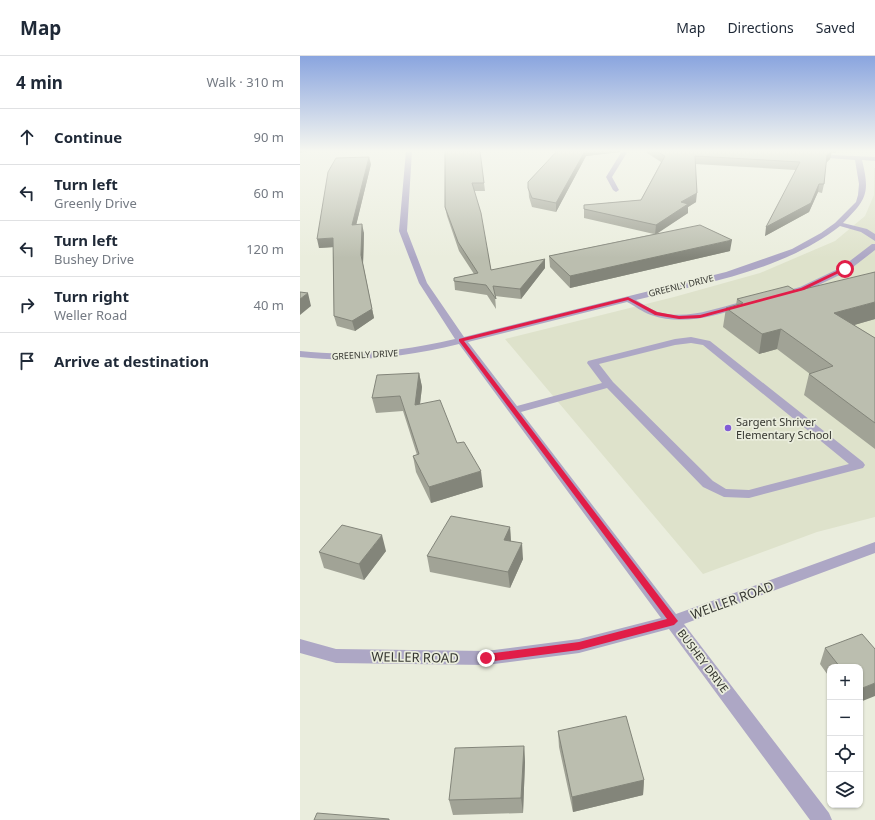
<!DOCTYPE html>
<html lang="en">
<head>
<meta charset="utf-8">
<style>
	:root { --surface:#fff; --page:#f6f6f7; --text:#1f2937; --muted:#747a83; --line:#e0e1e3 }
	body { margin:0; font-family:"Noto Sans",sans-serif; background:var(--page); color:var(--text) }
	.controls { position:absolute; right:12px; bottom:12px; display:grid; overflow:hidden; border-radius:8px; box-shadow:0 1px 3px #0004 }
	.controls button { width:36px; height:36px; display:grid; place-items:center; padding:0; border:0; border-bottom:1px solid var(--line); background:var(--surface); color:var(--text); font:20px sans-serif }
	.stop { position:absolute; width:12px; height:12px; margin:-9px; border:3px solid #e11d48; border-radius:50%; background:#fff }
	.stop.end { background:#e11d48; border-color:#fff; box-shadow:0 1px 4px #0008 }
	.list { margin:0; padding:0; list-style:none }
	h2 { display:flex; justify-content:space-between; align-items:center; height:52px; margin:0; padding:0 16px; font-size:17px }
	h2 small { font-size:13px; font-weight:400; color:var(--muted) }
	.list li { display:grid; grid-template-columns:26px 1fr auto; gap:12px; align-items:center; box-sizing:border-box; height:56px; padding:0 16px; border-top:1px solid var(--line) }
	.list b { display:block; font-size:15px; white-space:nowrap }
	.list p { margin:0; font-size:13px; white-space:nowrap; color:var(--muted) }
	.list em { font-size:13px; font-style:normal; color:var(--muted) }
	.icon { flex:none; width:22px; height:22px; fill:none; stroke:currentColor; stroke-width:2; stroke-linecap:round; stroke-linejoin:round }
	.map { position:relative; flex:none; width:575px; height:764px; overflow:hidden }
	header { display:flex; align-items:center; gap:24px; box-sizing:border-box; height:56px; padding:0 20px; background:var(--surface); border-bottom:1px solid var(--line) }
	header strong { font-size:19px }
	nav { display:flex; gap:22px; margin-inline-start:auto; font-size:14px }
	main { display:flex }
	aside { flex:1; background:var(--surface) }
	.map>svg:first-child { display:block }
	.built { fill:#dee2cb }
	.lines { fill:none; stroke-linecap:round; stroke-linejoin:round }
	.minor { fill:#ada7c5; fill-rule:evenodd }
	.wall { fill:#a1a396 }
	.shaded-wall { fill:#83857a }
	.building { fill:#bbbeaf; stroke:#83857a }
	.route { fill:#e11d48 }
	.poi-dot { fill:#815cd6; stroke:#eaeddd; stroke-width:1.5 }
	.labels { text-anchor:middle; stroke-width:3.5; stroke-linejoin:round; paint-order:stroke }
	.far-street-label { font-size:9px; fill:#363731; stroke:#eaeddd }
	.poi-label { font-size:11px; fill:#363731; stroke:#eaeddd; text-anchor:start }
	.street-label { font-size:11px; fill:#363731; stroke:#eaeddd }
	.near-street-label { font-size:13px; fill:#363731; stroke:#eaeddd }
</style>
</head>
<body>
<header>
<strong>Map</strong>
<nav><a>Map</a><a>Directions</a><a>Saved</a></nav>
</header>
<main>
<aside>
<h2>4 min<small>Walk · 310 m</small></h2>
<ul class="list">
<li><svg class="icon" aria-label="ahead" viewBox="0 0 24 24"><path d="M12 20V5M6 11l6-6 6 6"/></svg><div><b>Continue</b></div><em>90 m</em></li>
<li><svg class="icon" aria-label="left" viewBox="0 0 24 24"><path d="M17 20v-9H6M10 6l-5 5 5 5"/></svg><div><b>Turn left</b><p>Greenly Drive</p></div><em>60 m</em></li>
<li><svg class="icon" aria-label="left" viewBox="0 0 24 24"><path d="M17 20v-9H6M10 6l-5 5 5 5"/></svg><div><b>Turn left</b><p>Bushey Drive</p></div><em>120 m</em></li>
<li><svg class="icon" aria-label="right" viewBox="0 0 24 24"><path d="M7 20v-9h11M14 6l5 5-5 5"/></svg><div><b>Turn right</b><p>Weller Road</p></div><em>40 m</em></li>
<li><svg class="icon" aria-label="arrive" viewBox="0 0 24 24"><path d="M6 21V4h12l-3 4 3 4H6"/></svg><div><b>Arrive at destination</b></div></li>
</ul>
</aside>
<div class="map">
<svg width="575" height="764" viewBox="0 0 575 764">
	<rect width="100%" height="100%" fill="#eaeddd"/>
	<path class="built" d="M574 112H575V461L517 476 403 518 205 283 374 241 460 217 535 185 565 160 574 139Z"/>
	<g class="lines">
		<path class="minor" d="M106 95H112L107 175 127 227 164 281 426 216 492 193 521 177 535 167 556 146 558 139 559 128 555 104 515 101 513 100V98L575 101V105L562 104C570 137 567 143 543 167L567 173 575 178V185L561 176 540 170C482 215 405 227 336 244 343 248 350 253 358 256 386 264 414 253 441 246L444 247 446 249 444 251C414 260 382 270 351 259 342 256 335 250 327 246L168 286 217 350 302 327 287 307 288 305 375 283 391 281 410 285 563 406 565 409 563 412 449 442 424 441 403 431 307 332 221 356 376 558 575 486V497L384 568 529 757 532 764H510L369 573 279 597 186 609 36 607 0 597V583L36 593 186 595 279 583 361 562 159 288C105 301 56 307 0 301V295C54 301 102 295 155 283L119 227 99 175ZM391 287 403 289 549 408 449 434 426 433 413 425 313 326 299 308 375 289Z
			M322 95H328L312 121 319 134 316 136 313 134 306 121Z
			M572 188H575V194L548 215 506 235 481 242 477 239 478 237 500 231 542 211Z"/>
	</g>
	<path class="wall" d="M145 95 184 127 185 135H174L191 214 245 212 221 243 195 240 196 253 187 239 155 234 154 222 174 218 159 195 147 160 145 151Z
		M242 95H321L320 96 286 100 256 156 232 151 229 141 228 126 257 96Z
		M344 95H536V97H531L530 103 526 107 524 128 522 137 518 136 509 156 465 180 496 114 395 108 396 146 388 151V157L357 177 430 195 270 232 250 211 249 200 354 178 284 162V149L341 144 361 106Z
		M71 108 56 169 64 177 63 208 74 262 55 275 37 270 34 260 33 191 19 192Z
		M496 235 575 263 554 269 575 282V393L504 339 509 318H510L477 293 459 298 423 271 426 252 436 249 437 243Z
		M119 317 122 331 120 348 157 387 183 431 131 447 116 416 113 400 117 399 103 355 76 357 72 342Z
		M210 471 211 485 223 503 210 532 130 516 127 500Z
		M86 495 64 524 24 512 19 496Z
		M525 592 560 611H530V622L520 608Z
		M258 675 344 724 343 739 273 756 259 691Z
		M224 690 225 706 223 757 153 759 149 744Z"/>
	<path class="shaded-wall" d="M0 95H8L0 97Z
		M285 95H321L320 96 286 100 256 156V147Z
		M532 95 530 103 526 107 527 99Z
		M69 101 71 108 54 178 52 169Z
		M519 128 518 136 509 156 465 180 466 171Z
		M397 137 396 146 388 151V157L355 179 356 169 381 146Z
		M62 168 64 177 63 208 61 199Z
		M33 182 35 191 19 192 17 183Z
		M432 184 430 195 270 232V220Z
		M245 203V212L221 243 220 233Z
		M8 237 11 250 0 259V243Z
		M575 246V263L530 276 534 257Z
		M72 253 74 262 55 275 52 265Z
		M481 273 477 293 459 298 462 278Z
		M119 317 122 331 118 364 115 349Z
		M181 415 183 431 131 447 129 431Z
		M210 471 211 487 204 484Z
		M82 479 86 495 64 524 59 508Z
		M222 487 223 503 210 532 208 516Z
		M575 627V640L560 646V633Z
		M224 690 225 706 223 757 221 742Z
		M344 724 343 739 273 756 272 741Z"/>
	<path class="building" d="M145 95H180L184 127H172L181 157 191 214 245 203 220 233 193 230 196 243 186 229 154 225V222L178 217 158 186 145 151Z
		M257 95H285L256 147 232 142 228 132V126Z
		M356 95H532L527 99 524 128H519L511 147 466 171 500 106 395 100 397 137 381 146 388 148 356 169 284 153V149L341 144 365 100Z
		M69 101 52 169 62 168 61 199 72 253 52 265 34 260 33 182 17 183 28 116 36 102Z
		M400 169 432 184 270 220 249 200Z
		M575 216V246L534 257 575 282V367L509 318 533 310 481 273 462 278 426 252 443 247 437 243 488 230 496 235Z
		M0 236 8 237 0 243Z
		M119 317 115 349 140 344 157 387 164 386 181 415 129 431 113 400 119 398 100 340 72 342 77 319Z
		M151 460 210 471 204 484 222 487 208 516 127 500Z
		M42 469 82 479 59 508 19 496Z
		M562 578 575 593V627L560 633V611H540L525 592Z
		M326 660 344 724 272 741 258 675Z
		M224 690 221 742 149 744 155 692Z
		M17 757 89 763V764H14Z"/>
	<linearGradient id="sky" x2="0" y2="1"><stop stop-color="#8aa5df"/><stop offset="0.47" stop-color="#f6f7f0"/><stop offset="1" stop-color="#f6f7f0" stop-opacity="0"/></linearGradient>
	<rect width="575" height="202" fill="url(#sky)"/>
	<path class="route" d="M543 212 547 213 504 234 400 262 379 263 355 259 328 244 164 285 378 565 374 569 279 594 186 606 183 605 181 602 183 600 186 598 279 586 367 563 159 285V283L328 241 357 256 379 260 400 259 501 232Z"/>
	<circle class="poi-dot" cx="428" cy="372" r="4"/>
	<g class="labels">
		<g class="far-street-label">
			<text transform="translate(381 230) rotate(-14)" y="3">GREENLY DRIVE</text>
			<text transform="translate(65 299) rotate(-3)" y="3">GREENLY DRIVE</text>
		</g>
		<g class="poi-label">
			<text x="436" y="370">Sargent Shriver<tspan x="436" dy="13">Elementary School</tspan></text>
		</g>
		<g class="street-label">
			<text transform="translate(403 605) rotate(53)" y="4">BUSHEY DRIVE</text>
		</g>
		<g class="near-street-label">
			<text transform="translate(432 544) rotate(-20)" y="5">WELLER ROAD</text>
			<text transform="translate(115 601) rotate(1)" y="5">WELLER ROAD</text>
		</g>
	</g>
</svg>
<div class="controls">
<button>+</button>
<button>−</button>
<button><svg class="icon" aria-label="locate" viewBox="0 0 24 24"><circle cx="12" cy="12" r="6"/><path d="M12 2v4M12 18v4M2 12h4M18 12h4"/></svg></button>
<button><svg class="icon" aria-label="layers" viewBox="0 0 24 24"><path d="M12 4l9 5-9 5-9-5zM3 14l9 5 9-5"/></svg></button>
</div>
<div class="stop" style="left:545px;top:213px"></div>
<div class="stop end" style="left:186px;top:602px"></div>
</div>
</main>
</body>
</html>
